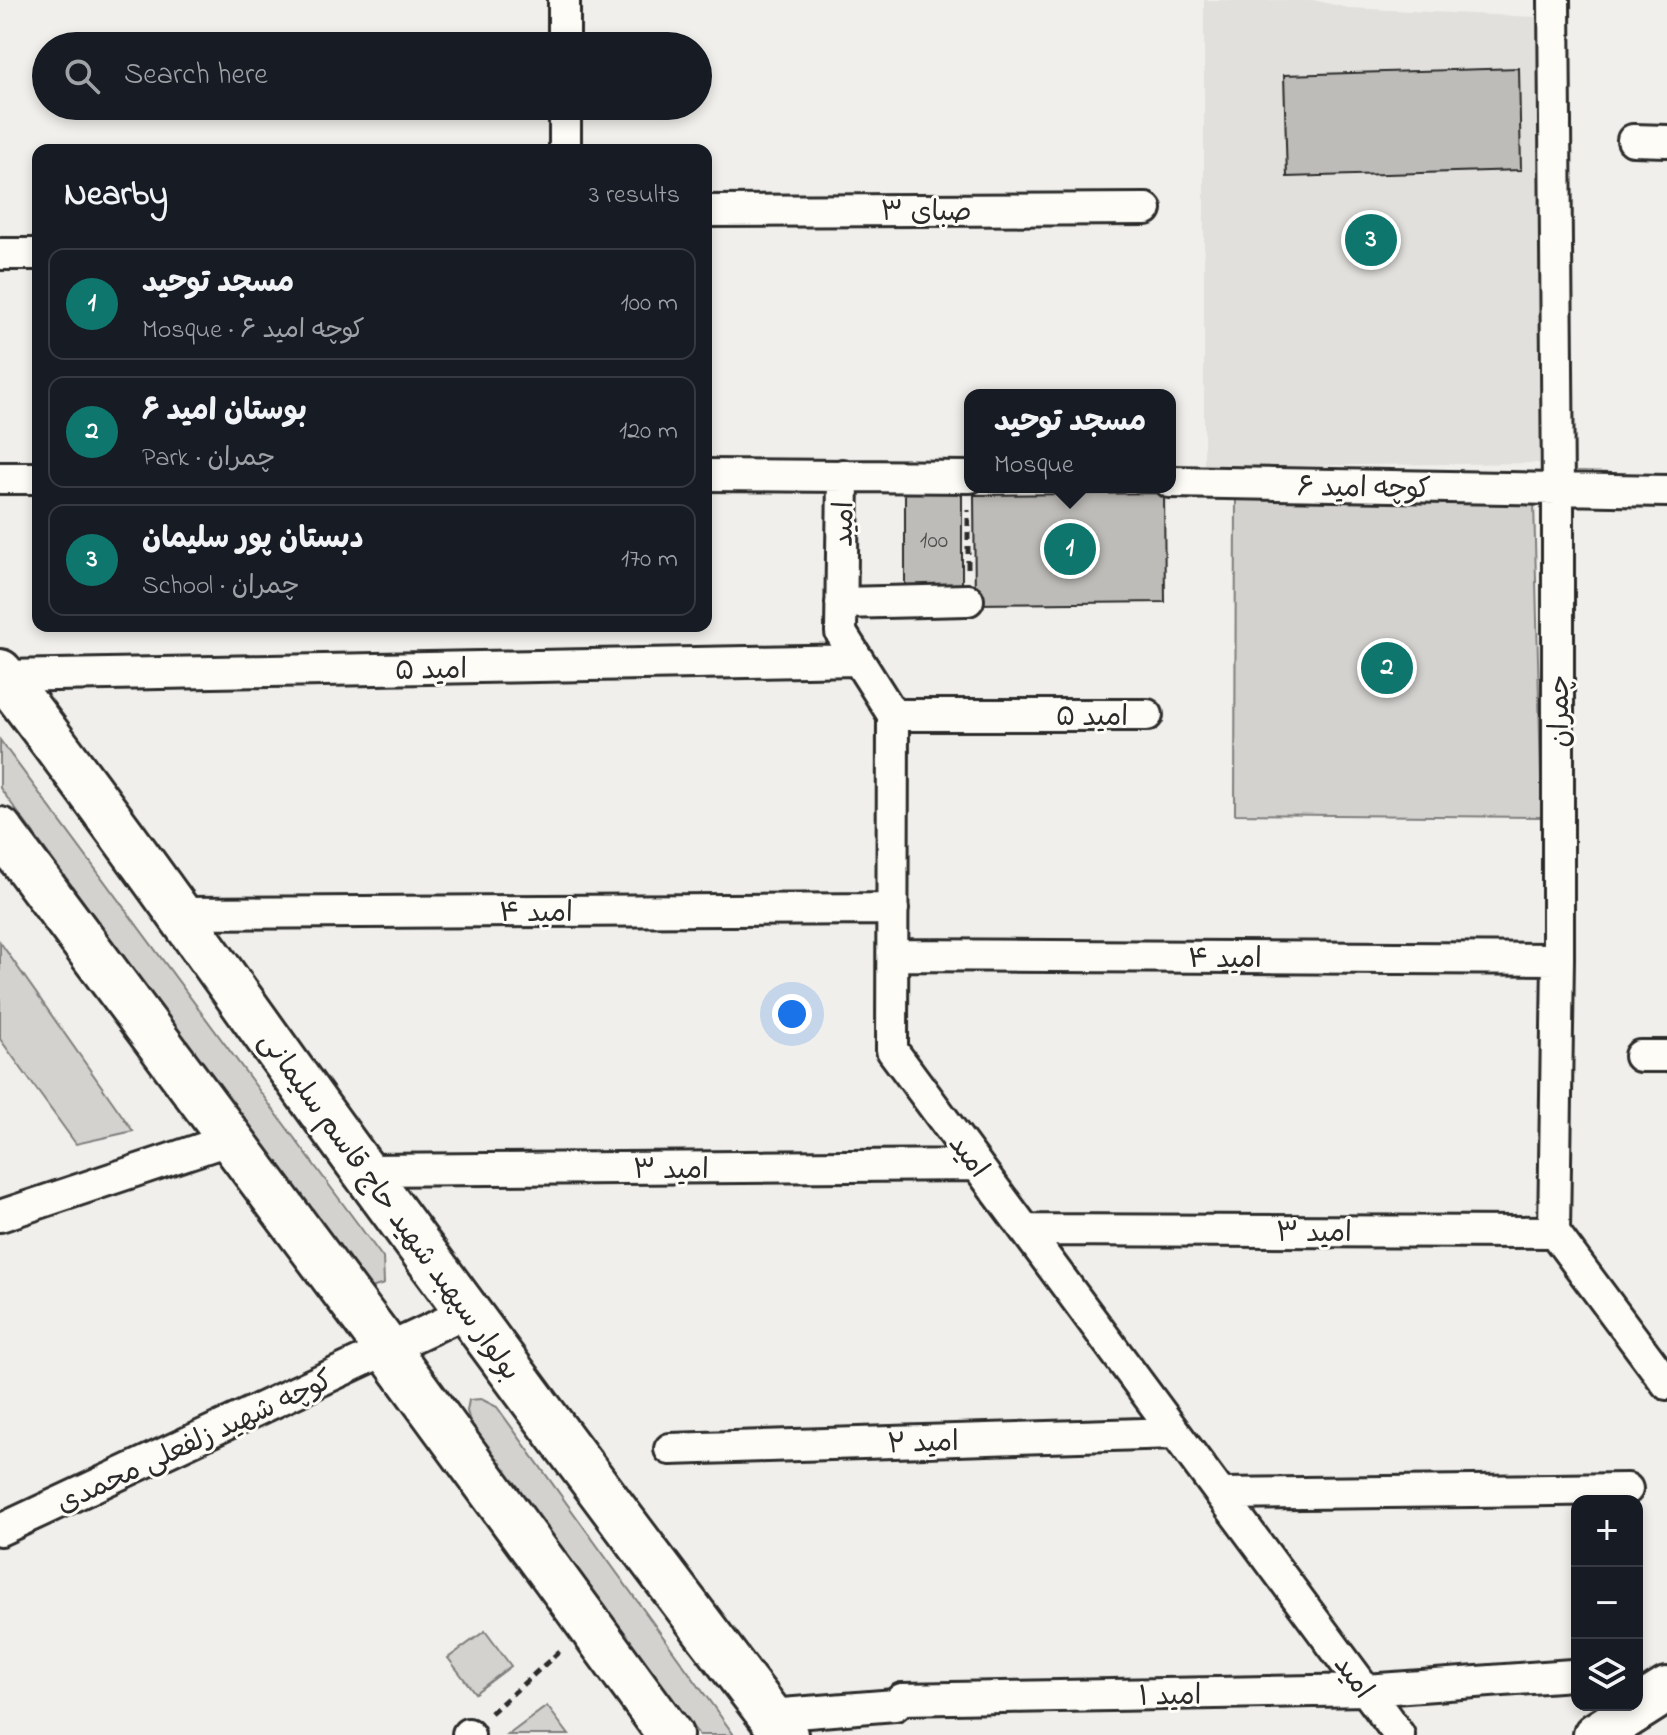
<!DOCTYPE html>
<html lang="en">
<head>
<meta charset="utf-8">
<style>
	:root { --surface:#171b24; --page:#20242c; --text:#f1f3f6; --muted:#9ea1a6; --line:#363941; --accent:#0f766e }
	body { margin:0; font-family:"Indie Flower","Playpen Sans Arabic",sans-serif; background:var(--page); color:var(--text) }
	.controls { position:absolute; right:24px; bottom:24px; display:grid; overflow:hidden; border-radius:16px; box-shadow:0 4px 12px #0003 }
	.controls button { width:72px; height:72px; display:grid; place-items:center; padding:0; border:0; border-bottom:2px solid var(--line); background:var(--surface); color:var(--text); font:40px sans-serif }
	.you { position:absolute; left:792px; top:1014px; width:28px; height:28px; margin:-20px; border:6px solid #fff; border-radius:50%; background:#1a73e8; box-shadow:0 0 0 12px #1a73e833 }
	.badge { display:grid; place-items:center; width:52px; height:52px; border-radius:50%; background:var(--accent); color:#fff; font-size:26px; font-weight:700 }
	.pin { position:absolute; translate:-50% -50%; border:4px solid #fff; box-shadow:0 2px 8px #0006 }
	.popup { position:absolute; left:964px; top:389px; width:212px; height:104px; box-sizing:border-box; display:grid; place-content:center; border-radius:16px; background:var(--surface); filter:drop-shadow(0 2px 6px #0005); font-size:26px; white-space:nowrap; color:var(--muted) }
	.popup b { font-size:30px; color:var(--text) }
	.popup::after { content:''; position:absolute; left:50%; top:100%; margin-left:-16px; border:16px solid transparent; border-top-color:var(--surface) }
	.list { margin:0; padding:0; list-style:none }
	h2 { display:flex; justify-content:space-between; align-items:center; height:104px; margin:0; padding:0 32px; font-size:34px }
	h2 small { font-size:26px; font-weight:400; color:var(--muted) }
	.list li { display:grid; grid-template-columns:52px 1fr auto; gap:24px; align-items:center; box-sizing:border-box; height:112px; margin:0 16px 16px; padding:0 16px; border:2px solid var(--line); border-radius:16px }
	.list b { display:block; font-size:30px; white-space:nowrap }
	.list p { margin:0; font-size:26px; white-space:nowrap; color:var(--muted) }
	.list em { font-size:26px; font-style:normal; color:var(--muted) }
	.icon { flex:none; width:44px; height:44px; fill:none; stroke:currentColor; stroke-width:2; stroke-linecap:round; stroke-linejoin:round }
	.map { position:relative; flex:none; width:1667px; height:1735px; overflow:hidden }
	.search { position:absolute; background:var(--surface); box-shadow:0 4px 12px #0003; left:32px; top:32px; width:680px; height:88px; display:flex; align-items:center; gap:20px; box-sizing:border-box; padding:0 28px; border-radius:44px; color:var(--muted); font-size:30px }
	.panel { position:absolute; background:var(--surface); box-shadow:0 4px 12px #0003; left:32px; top:144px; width:680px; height:488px; border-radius:16px }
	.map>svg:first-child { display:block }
	.built { fill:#e1e0dc }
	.green { fill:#d3d2cf; stroke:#7f7e7d; stroke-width:2 }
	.building { fill:#bdbcb8; stroke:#2b2b2b; stroke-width:2 }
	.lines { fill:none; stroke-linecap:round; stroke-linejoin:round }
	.street-casing { stroke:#2b2b2b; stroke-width:36 }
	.secondary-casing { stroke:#2b2b2b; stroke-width:50 }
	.primary-casing { stroke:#2b2b2b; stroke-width:50 }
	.path { stroke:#2b2b2b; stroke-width:5; stroke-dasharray:8 6; stroke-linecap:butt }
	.street { stroke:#fdfcf7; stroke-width:30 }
	.secondary { stroke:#fdfcf7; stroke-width:44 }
	.primary { stroke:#fdfcf7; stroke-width:44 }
	.labels { text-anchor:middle; stroke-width:6; stroke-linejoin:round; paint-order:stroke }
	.number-label { font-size:24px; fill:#504f4e }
	.street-label { font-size:28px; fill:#2b2b2b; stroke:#fdfcf7 }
</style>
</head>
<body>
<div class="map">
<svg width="1667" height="1735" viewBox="0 0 1667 1735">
	<rect width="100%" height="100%" fill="#f0efeb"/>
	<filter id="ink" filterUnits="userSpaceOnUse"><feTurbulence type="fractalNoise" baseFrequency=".0125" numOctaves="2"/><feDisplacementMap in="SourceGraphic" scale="16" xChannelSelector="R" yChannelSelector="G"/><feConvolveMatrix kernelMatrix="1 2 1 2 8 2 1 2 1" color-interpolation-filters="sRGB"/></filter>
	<g filter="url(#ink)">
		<path class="built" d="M1204 0H1313L1348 8 1537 17 1539 463 1204 467Z"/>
		<path class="green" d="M1236 495 1534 502 1542 817 1235 814Z
			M0 740 383 1258 384 1284 371 1288 350 1264 0 788Z
			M0 942 133 1131 76 1144 0 1039Z
			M481 1399 497 1407 734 1735H699L473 1432 467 1411 469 1400Z
			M485 1631 511 1666 475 1693 448 1658Z
			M547 1706 569 1735H508Z"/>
		<path class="building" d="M1519 68 1521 170 1287 177 1284 75Z
			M962 487V590H905V488Z
			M1164 493 1165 602 975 604 974 495Z"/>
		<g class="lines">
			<g class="street-casing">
				<path id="street" d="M564 0V46
					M1554 0 1558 491V959L1554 1232 1667 1384
					M565 106V150
					M1633 140 1667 141
					M706 211 1146 209
					M0 254H38
					M706 475 970 477
					M843 475 841 633 893 715 892 1050 1399 1735
					M0 478H38
					M1170 482 1667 491
					M841 603 968 600
					M3 676 858 660
					M893 715H1147
					M180 913 893 909
					M893 955 1558 959
					M1640 1056H1667
					M364 1170 977 1165
					M0 1216 231 1139
					M1025 1230 1554 1232
					M670 1449 1175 1433
					M1221 1494 1627 1489
					M0 1530 469 1311
					M770 1715 895 1705 902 1699 1366 1690 1572 1675
					M468 1734 469 1735"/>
			</g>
			<g class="secondary-casing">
				<path id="secondary" d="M1596 1735 1667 1690"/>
			</g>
			<g class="primary-casing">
				<path id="primary" d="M0 672C126 835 243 1005 364 1171 503 1360 642 1549 785 1735
					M0 830 388 1350 670 1735"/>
			</g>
			<path class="path" d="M968 568V510
				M491 1713 561 1650"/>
			<use href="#street" class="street"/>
			<use href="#secondary" class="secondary"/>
			<use href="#primary" class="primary"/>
		</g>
	</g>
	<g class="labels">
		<g class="number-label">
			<text x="934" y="547">100</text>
		</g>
		<g class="street-label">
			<text x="926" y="220">صبای ۳</text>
			<text transform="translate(1364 486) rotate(1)" y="10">کوچه امید ۶</text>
			<text transform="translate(842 524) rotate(-89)" y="10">امید</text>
			<text transform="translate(431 668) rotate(-1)" y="10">امید ۵</text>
			<text transform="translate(1558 711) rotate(-90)" y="10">چمران</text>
			<text x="1092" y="725">امید ۵</text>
			<text x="536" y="921">امید ۴</text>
			<text x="1225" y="967">امید ۴</text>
			<text transform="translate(970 1155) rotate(53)" y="10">امید</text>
			<text x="671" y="1178">امید ۳</text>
			<text transform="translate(391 1205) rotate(54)" y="10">بولوار سپهبد شهید حاج قاسم سلیمانی</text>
			<text x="1314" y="1241">امید ۳</text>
			<text transform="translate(194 1440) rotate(-25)" y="10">کوچه شهید زلفعلی محمدی</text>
			<text transform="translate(923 1441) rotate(-2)" y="10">امید ۲</text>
			<text transform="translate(1355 1676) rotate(54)" y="10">امید</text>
			<text transform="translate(1170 1694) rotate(-1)" y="10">امید ۱</text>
		</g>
	</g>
</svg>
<div class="controls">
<button>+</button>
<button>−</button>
<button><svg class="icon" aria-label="layers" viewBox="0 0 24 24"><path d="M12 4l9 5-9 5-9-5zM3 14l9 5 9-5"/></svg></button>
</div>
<div class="you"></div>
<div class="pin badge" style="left:1070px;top:549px">1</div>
<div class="popup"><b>مسجد توحید</b>Mosque</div>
<div class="pin badge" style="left:1387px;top:668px">2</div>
<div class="pin badge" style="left:1371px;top:240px">3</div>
<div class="search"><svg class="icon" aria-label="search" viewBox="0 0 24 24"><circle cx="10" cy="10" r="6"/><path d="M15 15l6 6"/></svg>Search here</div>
<section class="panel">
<h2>Nearby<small>3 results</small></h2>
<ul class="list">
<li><span class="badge">1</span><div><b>مسجد توحید</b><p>Mosque · کوچه امید ۶</p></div><em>100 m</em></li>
<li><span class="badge">2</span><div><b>بوستان امید ۶</b><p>Park · چمران</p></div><em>120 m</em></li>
<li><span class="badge">3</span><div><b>دبستان پور سلیمان</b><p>School · چمران</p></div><em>170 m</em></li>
</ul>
</section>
</div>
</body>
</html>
